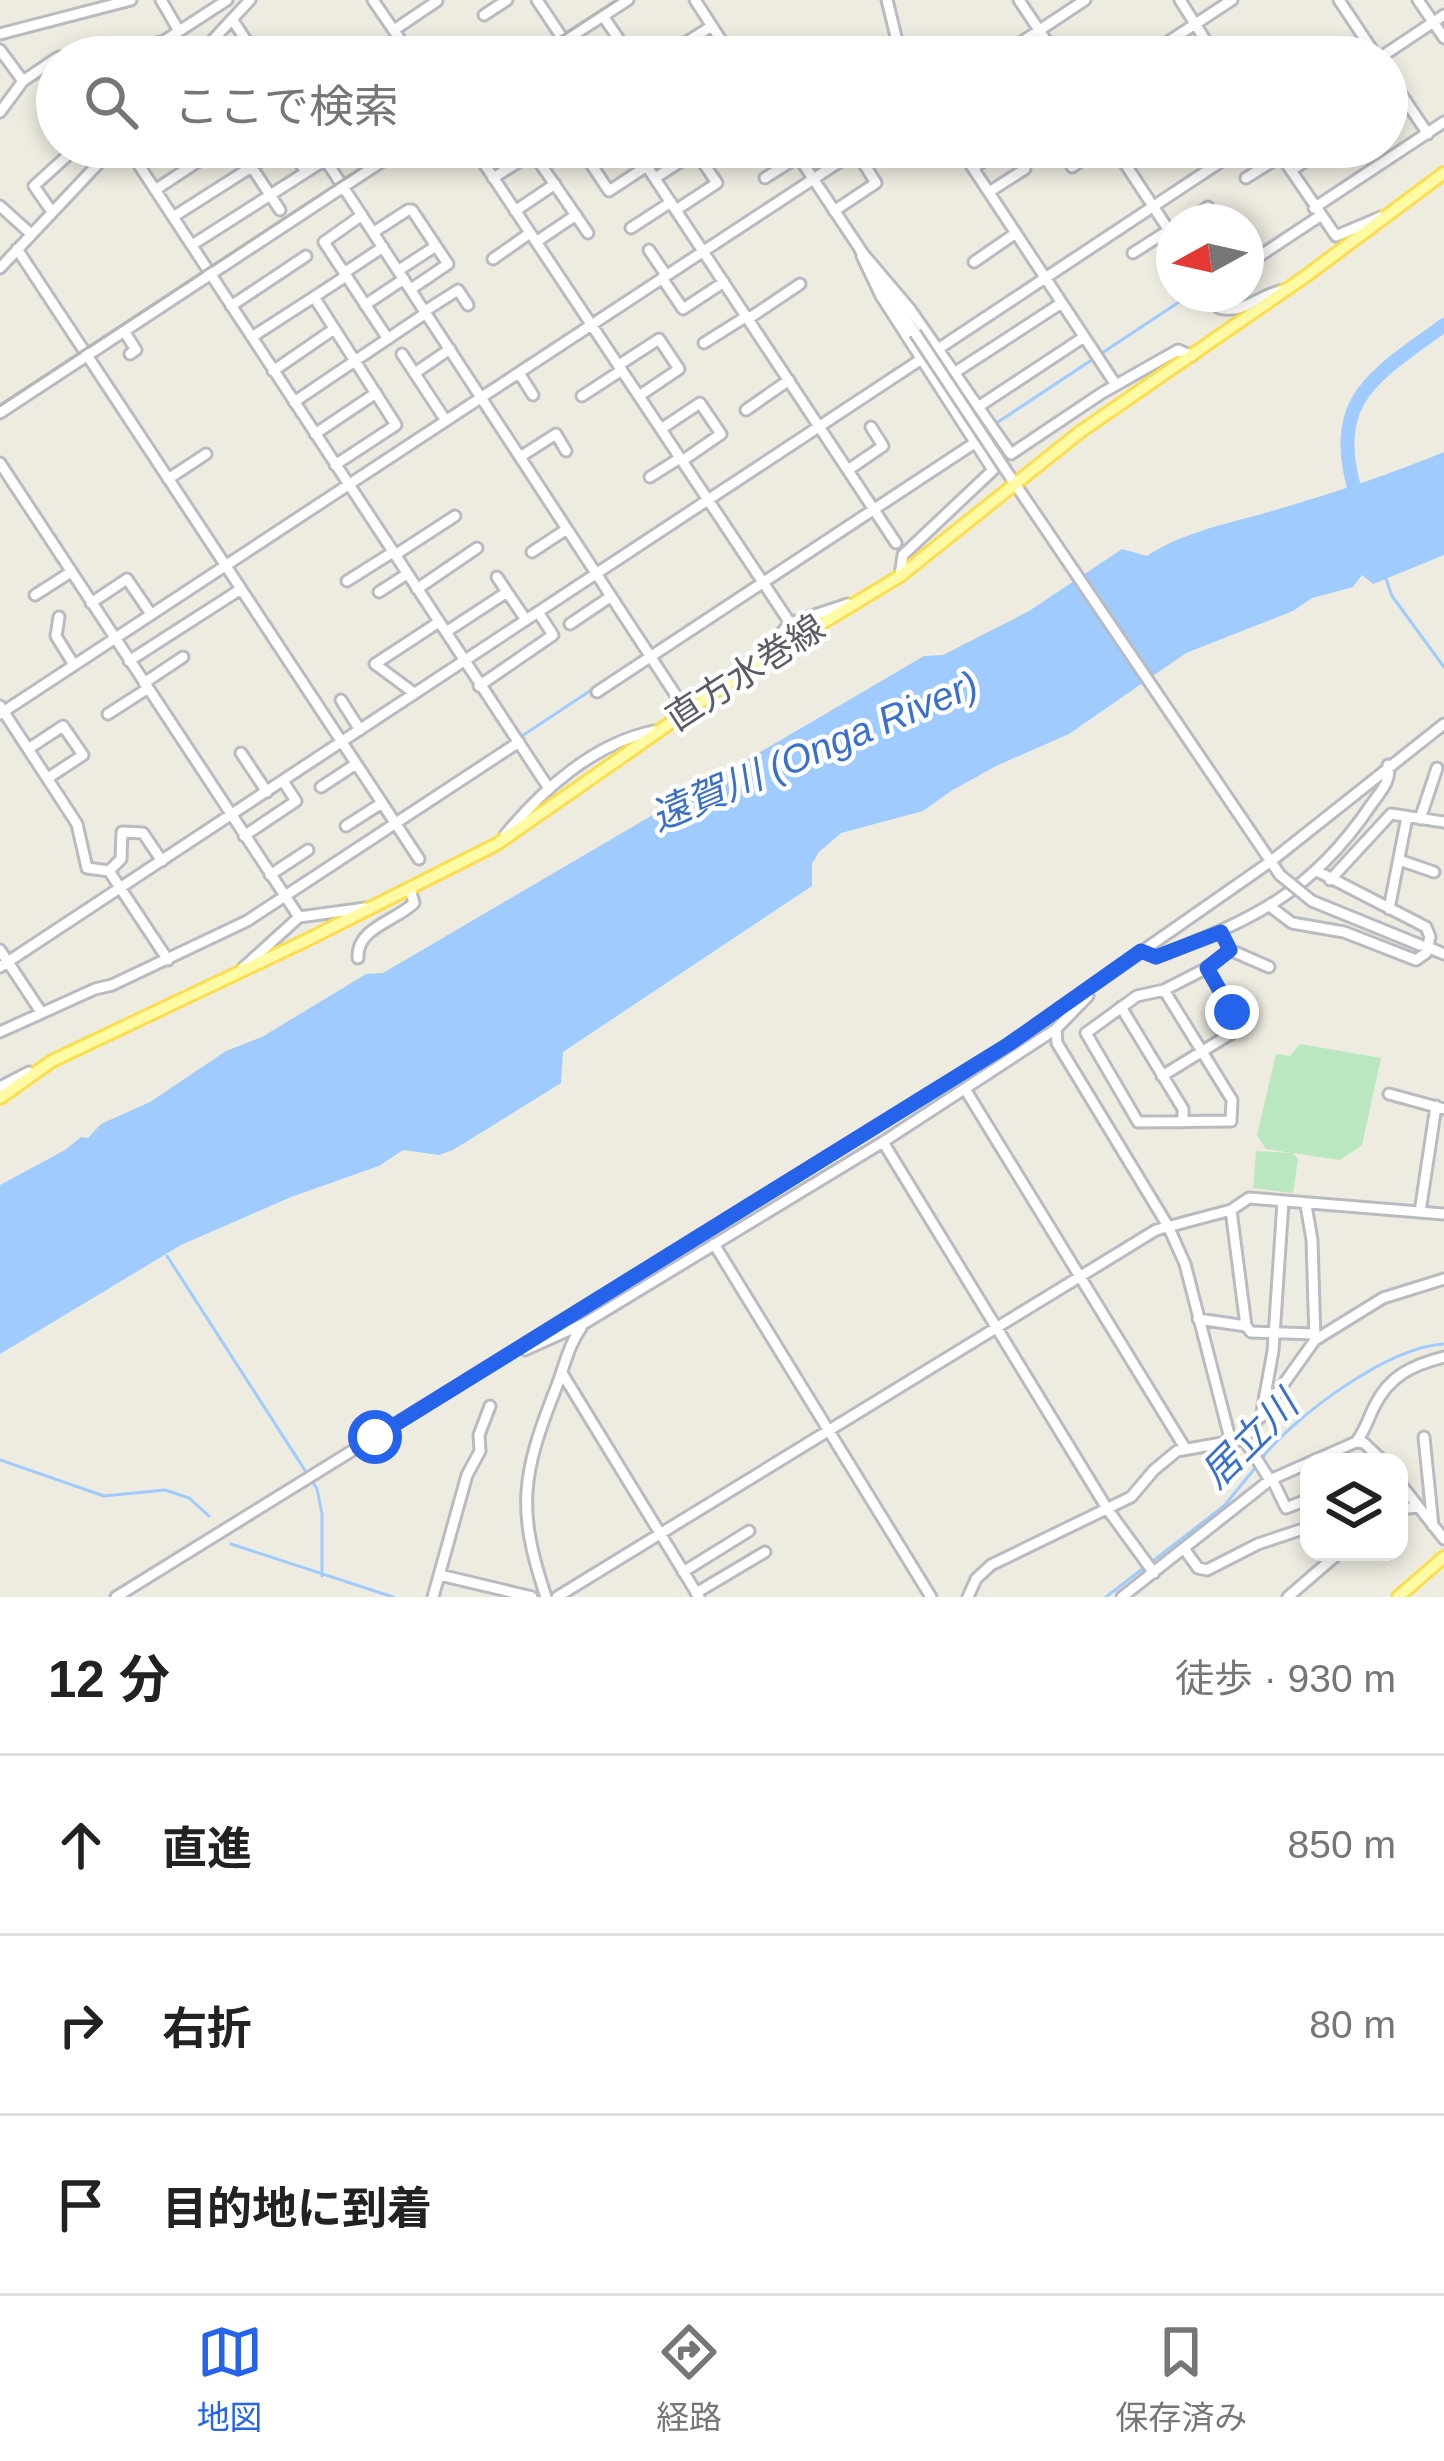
<!DOCTYPE html>
<html lang="ja">
<head>
<meta charset="utf-8">
<style>
	:root { --surface:#fff; --page:#f6f6f6; --text:#222; --muted:#767676; --line:#e0e0e0; --accent:#2563eb }
	body { margin:0; font-family:Arial,"Noto Sans JP",sans-serif; background:var(--page); color:var(--text) }
	.controls { position:absolute; right:36px; bottom:36px; display:grid; overflow:hidden; border-radius:24px; box-shadow:0 6px 18px #0003 }
	.controls button { width:108px; height:108px; display:grid; place-items:center; padding:0; border:0; border-bottom:3px solid var(--line); background:var(--surface); color:var(--text); font:60px sans-serif }
	.compass { position:absolute; left:1156px; top:204px; width:108px; height:108px; border-radius:50%; background:var(--surface); box-shadow:0 6px 18px #0003; rotate:262deg }
	.stop { position:absolute; width:36px; height:36px; margin:-27px; border:9px solid #2563eb; border-radius:50%; background:#fff }
	.stop.end { background:#2563eb; border-color:#fff; box-shadow:0 3px 12px #0008 }
	.list { margin:0; padding:0; list-style:none }
	h2 { display:flex; justify-content:space-between; align-items:center; height:156px; margin:0; padding:0 48px; font-size:51px }
	h2 small { font-size:39px; font-weight:400; color:var(--muted) }
	.list li { display:grid; grid-template-columns:78px 1fr auto; gap:36px; align-items:center; box-sizing:border-box; height:180px; padding:0 48px; border-top:3px solid var(--line) }
	.list b { display:block; font-size:45px; white-space:nowrap }
	.list em { font-size:39px; font-style:normal; color:var(--muted) }
	.icon { flex:none; width:66px; height:66px; fill:none; stroke:currentColor; stroke-width:2; stroke-linecap:round; stroke-linejoin:round }
	.map { position:relative; flex:none; width:1444px; height:1597px; overflow:hidden }
	.search { position:absolute; background:var(--surface); box-shadow:0 6px 18px #0003; left:36px; right:36px; top:36px; height:132px; display:flex; align-items:center; gap:30px; box-sizing:border-box; padding:0 42px; border-radius:66px; color:var(--muted); font-size:45px }
	.sheet { height:696px; background:var(--surface) }
	nav { display:flex; justify-content:space-around; align-items:center; box-sizing:border-box; height:168px; border-top:3px solid var(--line); background:var(--surface); font-size:33px; color:var(--muted) }
	nav a { display:grid; justify-items:center; gap:6px }
	nav .on { color:var(--accent) }
	.map>svg:first-child { display:block }
	.green { fill:#bbe7c0 }
	.water { fill:#a0cbff }
	.lines { fill:none; stroke-linecap:round; stroke-linejoin:round }
	.stream { stroke:#a0cbff; stroke-width:3 }
	.river { stroke:#a0cbff; stroke-width:14 }
	.minor-casing { stroke:#b9bbc1; stroke-width:15 }
	.major-casing { stroke:#fade4d; stroke-width:16 }
	.minor { stroke:#fff; stroke-width:9 }
	.major { stroke:#fffba5; stroke-width:10 }
	.tram { stroke:#b5b6b6; stroke-width:3 }
	.minor-bridge-casing { stroke:#b9bbc1; stroke-width:15; stroke-linecap:butt }
	.minor-bridge { stroke:#fff; stroke-width:9 }
	.route { stroke:#2563eb; stroke-width:15 }
	.labels { text-anchor:middle; stroke-width:9; stroke-linejoin:round; paint-order:stroke }
	.street-label { font-size:36px; fill:#5a5d63; stroke:#fff }
	.water-label { font-size:39px; font-style:italic; fill:#3b70ca; stroke:#fff }
</style>
</head>
<body>
<div class="map">
<svg width="1444" height="1597" viewBox="0 0 1444 1597">
	<rect width="100%" height="100%" fill="#eeece1"/>
	<path class="green" d="M1300 1044 1381 1058 1362 1145 1340 1160 1293 1153 1298 1159 1293 1193 1253 1188 1256 1151 1292 1153 1266 1149 1257 1135 1276 1054 1290 1056Z"/>
	<path class="water" d="M1444 452V555L1373 584 1362 575 1353 587 1312 598 1293 611 1186 653 1069 734 996 766 951 791 923 811 841 833 819 852 812 864V886L563 1052 561 1083 453 1150 439 1155 403 1150 379 1166 291 1197 181 1245 0 1354V1185L65 1150 81 1137 88 1138 101 1124 150 1102 226 1051 262 1037 366 974 383 973 924 656 943 655 1029 611 1122 549 1147 556C1184 531 1236 522 1279 509 1336 492 1391 474 1444 452Z"/>
	<g class="lines">
		<path class="stream" d="M1430 136 1444 127
			M1246 258 1317 211
			M983 432 1191 294
			M1386 579 1392 596 1444 667
			M652 650 970 440
			M522 736 644 655
			M167 1256 317 1489 322 1514V1576
			M1261 1459C1296 1415 1388 1347 1444 1344
			M0 1460 104 1496 165 1490 189 1498 209 1516
			M231 1544 393 1597
			M1106 1597 1224 1506 1256 1467"/>
		<path class="river" d="M1357 498C1326 398 1374 377 1444 325"/>
		<g class="minor-casing">
			<path id="minor" d="M161 0 179 31
				M373 0 412 57
				M537 0 575 57
				M695 0 732 57
				M887 0 901 57
				M1019 0 1057 57
				M1180 0 1216 57
				M1339 0 1377 57
				M1418 0 1444 38
				M484 15 507 0
				M603 16 631 57
				M232 19 257 57
				M394 30 437 1
				M0 34 131 0
				M564 41 628 0
				M0 50 23 81
				M669 53 712 26
				M59 57 121 52 164 41 227 0
				M197 57 250 0
				M550 57 567 45
				M999 57 1085 0
				M1145 57 1232 0
				M1381 57 1444 15
				M1387 73 1428 134
				M1387 108 1404 98
				M0 112 23 81 57 58
				M127 147 548 787
				M213 147 215 156 243 154 280 210
				M289 147 306 172
				M317 147 675 694
				M473 147 790 623
				M616 147 591 164 609 191 647 166
				M634 147 896 543
				M792 147 862 252
				M959 147 1116 385
				M1114 147 1174 238
				M1275 147 1336 236 1381 217
				M1072 167 1101 147
				M973 168 1006 147
				M1292 170 1327 147
				M493 178 533 153 588 233
				M655 178 696 152 717 183 676 210
				M765 178 798 157
				M1246 178 1281 156
				M155 190 214 151
				M989 192 1025 169
				M0 206 31 234
				M1314 208 1444 122
				M515 211 555 184
				M834 211 876 183 856 151
				M52 212 34 186 77 147
				M362 215 324 242 388 339
				M173 217 283 147
				M1186 222 1208 207
				M631 228 671 202
				M374 232 408 210H412L448 264 411 289
				M536 242 576 215
				M192 245 325 160
				M17 249 419 859
				M649 250 666 275
				M860 250 910 309 1011 454 1102 393 1178 350 1192 356
				M1133 253 1169 230
				M862 256 881 296 993 470 903 555 900 576
				M493 259 530 233
				M974 262 1016 233
				M1246 265 1320 216
				M0 268 114 147
				M399 270 436 246
				M344 273 383 247
				M878 276 915 333
				M662 278 683 309 724 282
				M1210 294 1219 308C1244 315 1261 293 1285 290
				M314 297 346 276
				M365 305 404 279
				M231 306 306 256
				M425 311 458 290 468 305
				M748 319 800 284
				M124 331 136 350 130 354
				M252 337 314 297 396 425 335 465
				M704 343 747 316
				M938 349 1243 147
				M402 354 446 421
				M619 365 659 339 679 369 639 396
				M273 371 334 329
				M415 373 450 349
				M519 373 533 395
				M954 373 1060 304
				M582 396 622 370
				M294 402 426 313
				M978 407 1084 337
				M746 410 789 380
				M0 413 404 147
				M661 429 700 403 721 434 682 461
				M315 434 376 393
				M520 457 556 434 566 451
				M0 463 299 917
				M1005 469 1280 875
				M848 470 883 446 871 427
				M650 477 680 458
				M168 479 206 454
				M532 552 567 529
				M395 555 455 516
				M497 577 526 620
				M347 581 393 552
				M417 589 477 548
				M379 592 407 574
				M35 595 71 572
				M91 603 127 579 151 614
				M59 617 56 636 74 665
				M570 624 610 597
				M446 632 507 592
				M758 660 790 623 848 604
				M129 661 241 589
				M144 683 183 657
				M479 686 553 635 538 612
				M597 692 973 444
				M414 693 375 664 439 622
				M341 700 360 730
				M0 706 77 824 87 868 109 871 168 960
				M0 714 862 147
				M108 714 147 689
				M28 749 63 726 83 755 48 778
				M241 753 267 792
				M321 787 356 764
				M1420 819 1437 768
				M346 826 382 803
				M505 835C542 790 594 743 654 731
				M244 836 296 801 283 781
				M1399 860 1434 872
				M109 871 121 859 122 832 143 833 162 861
				M270 875 308 850
				M1330 880 1391 814 1444 822
				M1271 907 1292 923 1344 932 1416 960 1426 953 1430 937 1426 927 1317 871
				M1389 909 1407 817
				M1221 932 1230 950 1269 967
				M1425 946 1444 954
				M0 950 41 1012
				M1141 951 1156 957C1252 920 1311 894 1371 805 1380 792 1392 781 1388 765
				M358 958C356 928 396 921 414 903L410 889
				M0 967 920 360
				M243 968 299 917 366 908
				M1164 990 1232 1100 1231 1121 1138 1122 1086 1033 1137 996 1164 990 1207 968 1230 950
				M1121 1007 1183 1109V1122
				M1056 1029 1057 1043 1168 1226 1185 1264 1231 1442
				M0 1032 95 989 112 985 247 921 519 742
				M1162 1076 1232 1033V1011L1207 968
				M0 1087 29 1072
				M965 1089 1185 1448
				M1389 1094 1444 1109
				M883 1142 1108 1510 1154 1573
				M1306 1205 1312 1240 1315 1340
				M1231 1210 1246 1326
				M1420 1212 1436 1106
				M714 1244 931 1597
				M1198 1319 1246 1326 1251 1332 1314 1334
				M525 1350 585 1323 883 1142 1056 1029 1088 996
				M562 1373 699 1597
				M1261 1417 1273 1351 1283 1202
				M1424 1437 1433 1526
				M1244 1439 1270 1480
				M1356 1442C1365 1431 1368 1419 1374 1407 1389 1376 1412 1365 1444 1357
				M1272 1479 1286 1508 1309 1499
				M1399 1482 1444 1539
				M1399 1509 1418 1507
				M1185 1550 1198 1568 1207 1570 1258 1544 1309 1527
				M683 1572 749 1531
				M440 1575 532 1597
				M696 1593 765 1552
				M116 1597 1009 1044 1270 862 1444 724
				M433 1597 467 1475 480 1451 479 1435 490 1406
				M546 1597C516 1508 522 1474 556 1388 564 1368 568 1346 581 1328
				M557 1597 1156 1230 1231 1210 1249 1198 1444 1214
				M968 1597 976 1579 991 1565 1131 1497 1154 1470 1177 1451 1244 1439 1315 1340 1383 1298 1444 1279
				M1122 1597 1270 1480 1356 1442 1364 1443 1384 1462
				M1288 1597 1340 1552"/>
		</g>
		<g class="major-casing">
			<path id="major" d="M0 1098 52 1061 305 941 497 844 755 664 900 576 1080 432 1306 276 1444 173
				M1398 1597 1444 1557"/>
		</g>
		<use href="#minor" class="minor"/>
		<use href="#major" class="major"/>
		<path class="tram" d="M530 57 617 0
			M0 405 393 147"/>
		<g class="minor-bridge-casing">
			<path id="minor-bridge" d="M915 333 1005 469
				M1280 875 1312 901 1420 945"/>
		</g>
		<use href="#minor-bridge" class="minor-bridge"/>
	</g>
	<g class="lines">
		<path class="route" d="M375 1437 1009 1044 1141 951 1156 957 1221 932 1230 950 1207 968 1232 1012"/>
	</g>
	<g class="labels">
		<g class="street-label">
			<text transform="translate(745 672) rotate(-33)" y="13">直方水巻線</text>
		</g>
		<g class="water-label">
			<text transform="translate(814 750) rotate(-23)" y="14">遠賀川 (Onga River)</text>
			<text transform="translate(1249 1439) rotate(-45)" y="14">居立川</text>
		</g>
	</g>
</svg>
<div class="controls">
<button><svg class="icon" aria-label="layers" viewBox="0 0 24 24"><path d="M12 4l9 5-9 5-9-5zM3 14l9 5 9-5"/></svg></button>
</div>
<svg class="compass" viewBox="-18 -18 36 36"><path d="M0-13l5 13h-10z" fill="#e53935"/><path d="M0 13l5-13h-10z" fill="#767676"/></svg>
<div class="stop" style="left:375px;top:1437px"></div>
<div class="stop end" style="left:1232px;top:1012px"></div>
<div class="search"><svg class="icon" aria-label="search" viewBox="0 0 24 24"><circle cx="10" cy="10" r="6"/><path d="M15 15l6 6"/></svg>ここで検索</div>
</div>
<section class="sheet">
<h2>12 分<small>徒歩 · 930 m</small></h2>
<ul class="list">
<li><svg class="icon" aria-label="ahead" viewBox="0 0 24 24"><path d="M12 20V5M6 11l6-6 6 6"/></svg><div><b>直進</b></div><em>850 m</em></li>
<li><svg class="icon" aria-label="right" viewBox="0 0 24 24"><path d="M7 20v-9h11M14 6l5 5-5 5"/></svg><div><b>右折</b></div><em>80 m</em></li>
<li><svg class="icon" aria-label="arrive" viewBox="0 0 24 24"><path d="M6 21V4h12l-3 4 3 4H6"/></svg><div><b>目的地に到着</b></div></li>
</ul>
</section>
<nav>
<a class="on"><svg class="icon" aria-label="map" viewBox="0 0 24 24"><path d="M3 6l6-2 6 2 6-2v14l-6 2-6-2-6 2zM9 4v14M15 6v14"/></svg>地図</a>
<a><svg class="icon" aria-label="directions" viewBox="0 0 24 24"><path d="M12 3l9 9-9 9-9-9zM9 14v-3h6M13 9l2 2-2 2"/></svg>経路</a>
<a><svg class="icon" aria-label="saved" viewBox="0 0 24 24"><path d="M7 4h10v16l-5-4-5 4z"/></svg>保存済み</a>
</nav>
</body>
</html>
